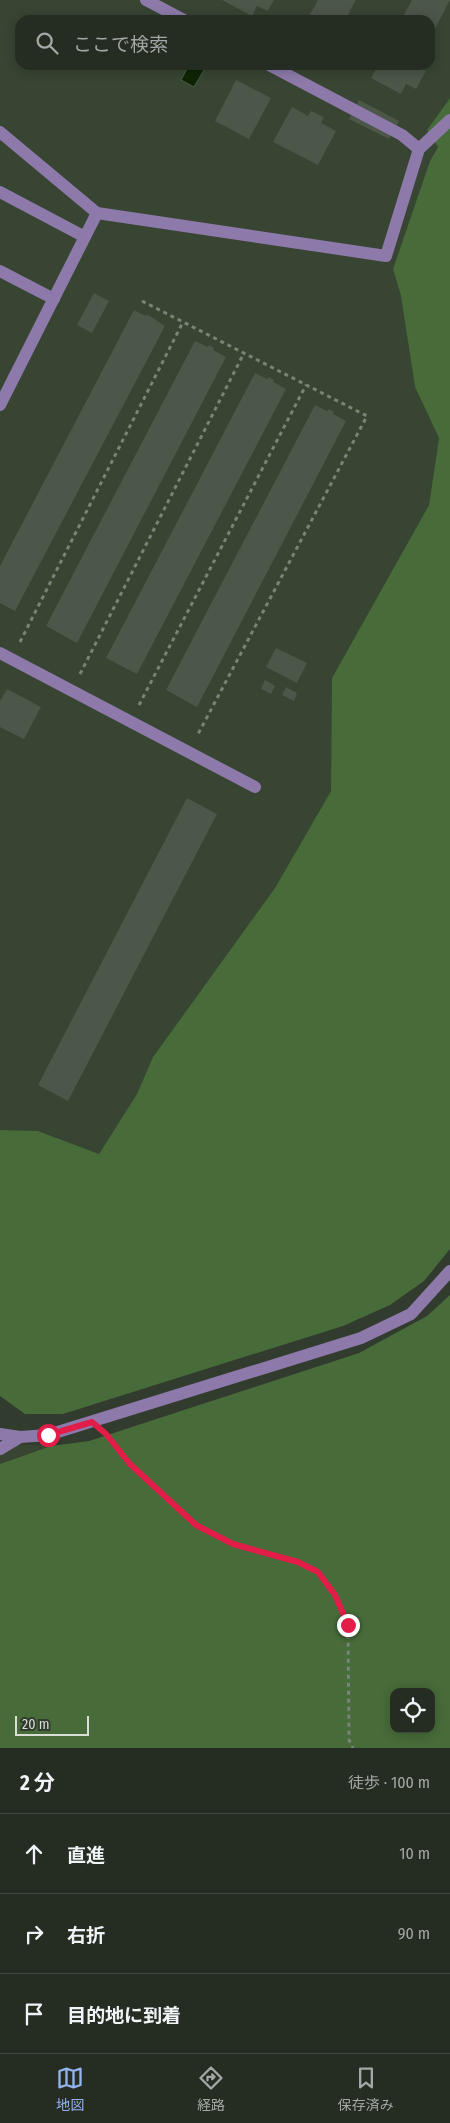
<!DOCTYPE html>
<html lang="ja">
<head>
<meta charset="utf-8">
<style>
	:root { --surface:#252c22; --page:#2d342a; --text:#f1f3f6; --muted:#a3a7a5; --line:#424840; --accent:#95b2f1 }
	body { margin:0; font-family:"Fira Sans Condensed","Noto Sans JP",sans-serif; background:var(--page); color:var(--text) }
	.controls { position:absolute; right:15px; bottom:15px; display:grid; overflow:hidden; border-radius:10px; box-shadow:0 2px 12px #0003 }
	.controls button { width:45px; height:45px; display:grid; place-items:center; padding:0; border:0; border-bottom:1px solid var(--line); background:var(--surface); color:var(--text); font:25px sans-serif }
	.scale { position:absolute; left:15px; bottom:12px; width:74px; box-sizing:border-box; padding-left:5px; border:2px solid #d8ded6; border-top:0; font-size:14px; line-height:18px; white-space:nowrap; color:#d8ded6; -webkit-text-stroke:4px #313b2e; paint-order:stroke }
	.stop { position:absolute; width:15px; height:15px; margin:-11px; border:4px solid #e11d48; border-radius:50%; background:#fff }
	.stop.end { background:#e11d48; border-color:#fff; box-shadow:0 1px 5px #0008 }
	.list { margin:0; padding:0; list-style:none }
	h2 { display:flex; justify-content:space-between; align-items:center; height:65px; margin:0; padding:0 20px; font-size:21px }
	h2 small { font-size:16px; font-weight:400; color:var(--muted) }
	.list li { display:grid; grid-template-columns:32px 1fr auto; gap:15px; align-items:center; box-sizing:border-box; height:80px; padding:0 20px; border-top:1px solid var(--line) }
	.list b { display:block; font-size:19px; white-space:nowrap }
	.list em { font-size:16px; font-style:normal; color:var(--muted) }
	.icon { flex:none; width:28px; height:28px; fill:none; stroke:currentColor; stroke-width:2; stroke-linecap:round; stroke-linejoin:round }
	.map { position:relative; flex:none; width:450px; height:1748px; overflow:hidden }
	.search { position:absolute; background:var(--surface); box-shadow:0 2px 12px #0003; left:15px; right:15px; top:15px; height:55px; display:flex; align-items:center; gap:12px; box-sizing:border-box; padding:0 18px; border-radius:15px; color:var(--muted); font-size:19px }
	.sheet { height:305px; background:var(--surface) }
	nav { display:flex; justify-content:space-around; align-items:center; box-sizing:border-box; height:70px; border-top:1px solid var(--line); background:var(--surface); font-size:14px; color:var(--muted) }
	nav a { display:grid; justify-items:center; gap:2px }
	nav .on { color:var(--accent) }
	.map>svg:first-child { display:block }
	.built { fill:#384533; fill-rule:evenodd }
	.green { fill:#476b39; fill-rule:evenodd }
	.water { fill:#0e2504; stroke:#4b5c43 }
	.building { fill:#4c5649 }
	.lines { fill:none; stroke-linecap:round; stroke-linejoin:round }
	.path { stroke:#7a8378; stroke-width:3; stroke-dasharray:4 4; stroke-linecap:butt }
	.minor { stroke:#8d7aaa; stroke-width:12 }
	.route { stroke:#e11d48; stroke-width:6 }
</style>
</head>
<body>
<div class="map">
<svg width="450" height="1748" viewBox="0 0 450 1748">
	<rect width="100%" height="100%" fill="#313b2e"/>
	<path class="built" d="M0 0H450V98L427 130 438 147 430 161 393 269 401 296 415 387 439 438 429 505 332 678 331 791 275 888 153 1057 137 1094 99 1154 38 1131 0 1130ZM20 20H430V65H20Z
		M0 1440 18 1444 51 1446 0 1464Z"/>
	<path class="green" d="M450 98V1249L424 1281 390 1305 343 1326 63 1414H25L0 1396V1130L38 1131 99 1154 137 1094 153 1057 275 888 331 791 332 678 429 505 439 438 415 387 401 296 393 269 430 161 438 147 427 130Z
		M450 1295V1748H0V1464L51 1446 89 1441 359 1353 427 1316ZM394 1692H431V1729H394Z"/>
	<path class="water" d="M189 65H207L194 87 181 80Z"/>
	<path class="building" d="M222 0H274L268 11 257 6 252 16Z
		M318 0H356L345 20H307Z
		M412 0H450L430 38V20H401Z
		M378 65H416L426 71 416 89 406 84 401 94 371 78Z
		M236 80 271 98 249 139 215 121Z
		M359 100 399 121 389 139 349 119Z
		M292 107 308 116 311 111 324 117 321 123 336 131 318 165 273 142Z
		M94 293 109 301 92 333 77 325Z
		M134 310 146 316 147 314 165 326 15 611 0 603V566Z
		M195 341 208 347 209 345 214 348 213 350 226 357 77 643 46 626Z
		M255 373 267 379 269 377 274 380 273 382 286 389 137 674 106 658Z
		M315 405 327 411 329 409 334 412 333 414 346 421 197 707 166 690Z
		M276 648 307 663 297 683 266 667Z
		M265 680 275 686 271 694 261 689Z
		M286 687 297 693 294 701 282 695Z
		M7 689 41 707 24 739 0 727V701Z
		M187 798 217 814 68 1101 38 1085Z"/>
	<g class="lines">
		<path class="path" d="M142 301 367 416 197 736
			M20 642 183 322
			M80 674 244 353
			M139 705 306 385
			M108 1436 130 1465 196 1525 233 1545 298 1562 318 1573 335 1595 348 1625 349 1740 353 1748"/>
		<path class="minor" d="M146 0 184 20
			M269 65 402 135 419 149
			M0 132 97 213 386 256 419 149 450 120
			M0 192 85 237
			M0 271 54 299
			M0 405 97 213
			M0 653 255 787
			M0 1434 20 1437 48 1435 361 1338 411 1314 450 1271
			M0 1449 20 1437"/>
	</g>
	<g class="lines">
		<path class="route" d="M48 1435 92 1422 106 1434 130 1464 196 1525 233 1544 298 1562 318 1572 335 1595 348 1625"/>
	</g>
</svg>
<div class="controls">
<button><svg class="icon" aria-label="locate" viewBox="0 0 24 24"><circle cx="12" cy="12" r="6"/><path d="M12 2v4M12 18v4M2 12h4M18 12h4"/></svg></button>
</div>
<div class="scale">20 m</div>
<div class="stop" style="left:48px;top:1435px"></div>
<div class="stop end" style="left:348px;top:1625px"></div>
<div class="search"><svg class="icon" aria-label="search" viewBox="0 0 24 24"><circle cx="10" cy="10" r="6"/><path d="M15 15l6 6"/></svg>ここで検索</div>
</div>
<section class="sheet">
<h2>2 分<small>徒歩 · 100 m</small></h2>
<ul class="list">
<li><svg class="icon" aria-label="ahead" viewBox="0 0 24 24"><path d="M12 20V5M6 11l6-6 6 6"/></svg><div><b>直進</b></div><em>10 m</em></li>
<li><svg class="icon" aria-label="right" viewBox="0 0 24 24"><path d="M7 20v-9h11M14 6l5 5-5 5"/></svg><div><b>右折</b></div><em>90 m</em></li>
<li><svg class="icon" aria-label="arrive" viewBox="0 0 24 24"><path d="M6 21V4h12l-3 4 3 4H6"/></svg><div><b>目的地に到着</b></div></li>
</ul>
</section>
<nav>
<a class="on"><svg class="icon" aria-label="map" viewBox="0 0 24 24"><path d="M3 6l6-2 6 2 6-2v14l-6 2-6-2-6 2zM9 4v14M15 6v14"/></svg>地図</a>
<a><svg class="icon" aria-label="directions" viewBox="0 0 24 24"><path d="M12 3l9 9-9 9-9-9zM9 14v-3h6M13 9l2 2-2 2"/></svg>経路</a>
<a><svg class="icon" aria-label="saved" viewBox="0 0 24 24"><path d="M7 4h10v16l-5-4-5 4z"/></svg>保存済み</a>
</nav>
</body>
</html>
